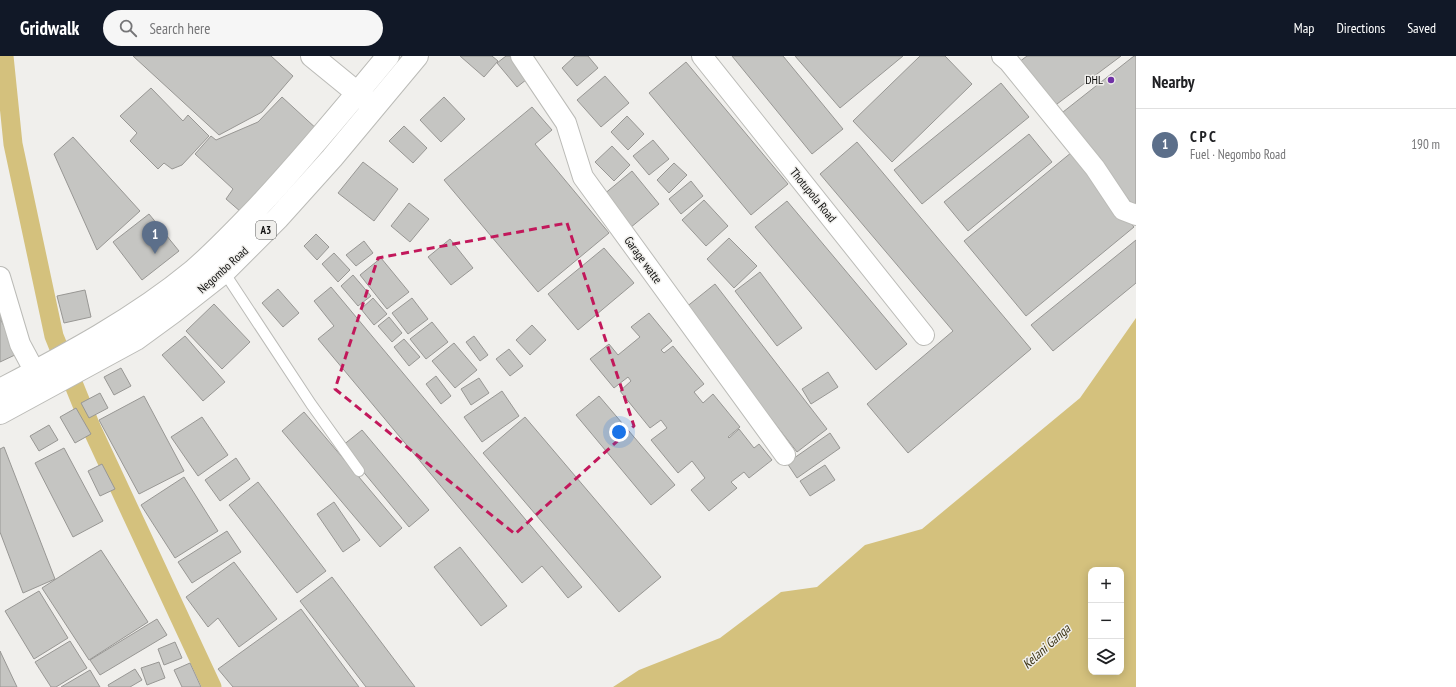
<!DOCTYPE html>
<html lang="en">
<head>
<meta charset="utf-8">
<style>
	:root { --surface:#fff; --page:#f6f6f6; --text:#202124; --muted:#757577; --line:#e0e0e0; --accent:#111827 }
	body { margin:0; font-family:"PT Sans Narrow",sans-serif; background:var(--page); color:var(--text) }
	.controls { position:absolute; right:12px; bottom:12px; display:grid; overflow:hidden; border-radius:8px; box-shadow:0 2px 10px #0003 }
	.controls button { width:36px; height:36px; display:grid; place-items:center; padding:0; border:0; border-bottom:1px solid var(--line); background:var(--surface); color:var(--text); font:20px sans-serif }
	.you { position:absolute; left:619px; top:376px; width:14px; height:14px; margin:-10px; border:3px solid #fff; border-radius:50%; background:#1a73e8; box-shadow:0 0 0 6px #1a73e833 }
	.badge { display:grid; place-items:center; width:26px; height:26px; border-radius:50%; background:var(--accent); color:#fff; font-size:13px; font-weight:700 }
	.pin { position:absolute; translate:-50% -33px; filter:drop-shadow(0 1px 2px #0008) }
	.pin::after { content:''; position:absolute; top:21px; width:14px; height:12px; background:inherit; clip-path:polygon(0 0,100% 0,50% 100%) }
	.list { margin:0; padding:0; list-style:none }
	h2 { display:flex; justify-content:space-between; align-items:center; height:52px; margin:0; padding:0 16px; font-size:17px }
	h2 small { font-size:13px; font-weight:400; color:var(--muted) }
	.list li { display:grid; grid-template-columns:26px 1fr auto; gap:12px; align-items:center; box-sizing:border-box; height:72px; padding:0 16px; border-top:1px solid var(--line) }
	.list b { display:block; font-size:15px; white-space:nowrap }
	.list p { margin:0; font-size:13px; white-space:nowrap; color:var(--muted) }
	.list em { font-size:13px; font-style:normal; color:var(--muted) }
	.icon { flex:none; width:22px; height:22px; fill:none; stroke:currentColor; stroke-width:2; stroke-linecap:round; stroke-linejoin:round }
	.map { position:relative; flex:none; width:1136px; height:631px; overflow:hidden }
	header { display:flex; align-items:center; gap:24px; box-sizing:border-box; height:56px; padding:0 20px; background:var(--accent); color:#fff }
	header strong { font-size:19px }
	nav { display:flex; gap:22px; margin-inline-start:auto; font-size:14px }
	.search { width:280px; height:36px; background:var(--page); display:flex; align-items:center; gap:10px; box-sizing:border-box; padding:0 14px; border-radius:22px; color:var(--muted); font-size:15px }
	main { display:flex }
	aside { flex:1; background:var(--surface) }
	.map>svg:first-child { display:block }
	.water { fill:#d4c17d; fill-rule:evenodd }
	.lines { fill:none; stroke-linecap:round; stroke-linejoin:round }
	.canal { stroke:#d4c17d; stroke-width:19 }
	.building { fill:#c5c5c2; stroke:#989794 }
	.lane-casing { stroke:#bbbbb7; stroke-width:12 }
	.street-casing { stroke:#bbbbb7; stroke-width:22 }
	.primary-casing { stroke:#bbbbb7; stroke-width:24 }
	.highway-casing { stroke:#bbbbb7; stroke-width:24 }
	.lane { stroke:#fff; stroke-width:10 }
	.street { stroke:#fff; stroke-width:20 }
	.primary { stroke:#fff; stroke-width:22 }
	.highway { stroke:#fff; stroke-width:22 }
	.marked { fill:none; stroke:#c2185b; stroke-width:3; stroke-dasharray:8 5; stroke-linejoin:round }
	.poi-dot { fill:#7031a6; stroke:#f0efec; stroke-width:1.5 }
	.labels { text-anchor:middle; stroke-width:3; stroke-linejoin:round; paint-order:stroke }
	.shield { fill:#f0efec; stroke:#535351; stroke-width:1 }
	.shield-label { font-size:11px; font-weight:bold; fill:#10100f }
	.poi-label { font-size:12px; fill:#10100f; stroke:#f0efec; text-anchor:end }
	.street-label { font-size:12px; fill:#10100f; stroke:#f0efec }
	.water-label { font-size:13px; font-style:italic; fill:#3a3213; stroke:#f0efec }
</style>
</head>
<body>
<header>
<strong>Gridwalk</strong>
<div class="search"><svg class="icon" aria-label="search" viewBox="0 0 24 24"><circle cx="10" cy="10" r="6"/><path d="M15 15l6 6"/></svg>Search here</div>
<nav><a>Map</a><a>Directions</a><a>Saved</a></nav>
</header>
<main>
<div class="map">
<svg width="1136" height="631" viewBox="0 0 1136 631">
	<rect width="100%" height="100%" fill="#f0efec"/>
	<path class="water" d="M1136 262V631H613L639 614 720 582 781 536 817 531 865 489 922 473 1080 342ZM1091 514H1121V616H1091Z"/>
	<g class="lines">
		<path class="canal" d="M4 0 13 88 54 280 91 371 212 631"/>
	</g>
	<path class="building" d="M133 0H271L293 20 262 56 219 79Z
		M460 0H492L498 5 484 21Z
		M506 0H514L531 20 517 31 497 7Z
		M575 0H588L598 12 577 30 562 12Z
		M732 0H783L843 73 812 98Z
		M795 0H903L840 52Z
		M920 0H945L972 28 892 106 853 65Z
		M1027 0H1121L1053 51 1019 6Z
		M1134 0H1136V149L1134 151 1063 56Z
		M686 6 788 128 751 159 649 37Z
		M605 20 629 47 601 71 577 44Z
		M1001 27 1029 61 922 148 894 114Z
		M151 32 183 65 188 59 209 80 182 109 172 113 164 107 158 113 130 85 137 77 120 60Z
		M282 41 319 75 241 156 226 143 233 133 195 98 211 80 216 84 258 66Z
		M444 41 465 63 441 86 420 64Z
		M532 51 552 74 535 88 609 177 538 236 444 124Z
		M627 60 644 78 628 94 611 76Z
		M404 70 427 92 413 107 389 85Z
		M1029 78 1052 106 968 175 944 146Z
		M73 81 140 155 97 194 54 98Z
		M653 84 669 103 649 119 633 100Z
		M857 86 1031 293 908 397 867 348 953 275 820 118Z
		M612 90 630 109 614 125 595 106Z
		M1072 96 1134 171 1026 260 964 185Z
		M363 106 398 133 374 165 338 137Z
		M674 107 687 119 669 137 657 124Z
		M632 115 659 148 630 172 603 139Z
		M691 125 703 140 681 158 669 143Z
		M704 144 728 170 706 190 682 164Z
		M787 145 907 288 876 314 755 171Z
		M409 147 429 163 410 186 391 170Z
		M149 158 179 195 142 224 113 186Z
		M316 178 329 191 317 204 304 190Z
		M729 182 757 210 734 232 707 203Z
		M450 183 473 212 451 229 428 201Z
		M1136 184V227L1053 295 1031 269Z
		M364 185 373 197 356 210 346 199Z
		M604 192 634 227 578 274 548 238Z
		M334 197 350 214 338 226 322 208Z
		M381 202 409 236 387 253 360 219Z
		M760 216 802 272 777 290 735 235Z
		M353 219 371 240 358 250 341 230Z
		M715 228 827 373 797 396 685 252Z
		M331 231 582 531 568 542 542 510 522 527 318 283 334 270 314 245Z
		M278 233 299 257 283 271 262 247Z
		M85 234 91 261 64 267 57 240Z
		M373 242 387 258 374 269 361 253Z
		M412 242 428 263 408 278 392 257Z
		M0 243 8 261 1 264 17 298 0 306Z
		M214 248 250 286 222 313 186 275Z
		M649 257 672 285 661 294 664 297 673 290 704 328 694 336 703 347 713 338 740 371 728 381 729 382 739 373 754 392 759 388 772 404 749 422 744 416 731 426 737 432 709 455 691 434 705 422 692 405 678 417 651 384 667 372 661 364 650 372 620 335 631 325 628 321 614 332 590 303 609 288 618 299 640 281 631 271Z
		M389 261 402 277 392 286 378 270Z
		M432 266 448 286 426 303 410 283Z
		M532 269 546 284 530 299 516 284Z
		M185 280 225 326 203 345 162 299Z
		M474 280 488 299 480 305 466 286Z
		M404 283 420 301 409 310 394 291Z
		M454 287 477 314 455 332 432 305Z
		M509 293 523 310 510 320 496 303Z
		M121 312 131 330 114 339 104 321Z
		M828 316 838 331 811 348 802 333Z
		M436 320 451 340 441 348 426 328Z
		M479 322 489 337 471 349 461 333Z
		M502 335 519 360 482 386 464 361Z
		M100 337 108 352 89 362 81 347Z
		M144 340 184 415 139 438 99 364Z
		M599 340 675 429 651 449 576 359Z
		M76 352 91 378 75 387 60 361Z
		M304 356 402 472 380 491 282 375Z
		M202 361 228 399 198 420 171 381Z
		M525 361 661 521 619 556 483 397Z
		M49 369 58 384 39 395 30 380Z
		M362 374 429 454 409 471 342 390Z
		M830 377 840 392 797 422 787 407Z
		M4 391 55 523 23 537 0 476V393Z
		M64 392 103 465 73 481 35 407Z
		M236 402 250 423 220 445 205 424Z
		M102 408 115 433 100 440 88 415Z
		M825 409 835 424 810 440 800 425Z
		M184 421 218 475 175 502 141 449Z
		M258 426 326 515 297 537 229 449Z
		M334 446 360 484 343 496 317 458Z
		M227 475 241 496 192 527 178 506Z
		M460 491 507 550 481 570 434 511Z
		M101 494 148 566 89 604 42 532Z
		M234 506 277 563 239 591 218 562 208 571 186 541Z
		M332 521 415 631H366L300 545Z
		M39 535 68 582 34 603 5 555Z
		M301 553 359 631H233L218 613Z
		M157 563 167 579 100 619 90 604Z
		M70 585 87 612 56 631H51L35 606Z
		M175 586 182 602 164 609 158 593Z
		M0 595 17 631H0Z
		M159 606 165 622 147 629 141 612Z
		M190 607 201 631H182L174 614Z
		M135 613 142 624 130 631H109L108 629Z
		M90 614 100 631H61Z"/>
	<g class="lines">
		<g class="lane-casing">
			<path id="lane" d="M224 216 311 348 359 415"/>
		</g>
		<g class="street-casing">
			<path id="street" d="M521 0 566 67 583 121 785 399
				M702 0 924 279
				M1002 0 1009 6 1095 112 1123 154 1136 159
				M0 221 20 288 35 316"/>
		</g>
		<g class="primary-casing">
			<path id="primary" d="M312 0 372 49"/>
		</g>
		<g class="highway-casing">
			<path id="highway" d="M0 334C67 299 135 263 193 215 216 195 237 173 258 151 303 103 346 51 388 0
				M0 357 136 283 173 256 224 216 278 162 332 102 417 0"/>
		</g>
		<use href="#lane" class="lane"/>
		<use href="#street" class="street"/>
		<use href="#primary" class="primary"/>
		<use href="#highway" class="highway"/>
	</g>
	<path class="marked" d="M567 167 634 370 515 478 335 333 378 202Z"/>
	<circle class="poi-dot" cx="1111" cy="24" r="4"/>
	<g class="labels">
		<rect class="shield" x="256" y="165" width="20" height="18" rx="3"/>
		<g class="shield-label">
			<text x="266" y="178">A3</text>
		</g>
		<g class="poi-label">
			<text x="1103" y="28">DHL</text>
		</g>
		<g class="street-label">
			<text transform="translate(813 139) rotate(51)" y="4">Thotupola Road</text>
			<text transform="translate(643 204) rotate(54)" y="4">Garage watte</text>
			<text transform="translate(223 214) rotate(-42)" y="4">Negombo Road</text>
		</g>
		<g class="water-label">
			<text transform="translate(1046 590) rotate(-42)" y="5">Kelani Ganga</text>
		</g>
	</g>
</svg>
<div class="controls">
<button>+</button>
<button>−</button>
<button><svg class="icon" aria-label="layers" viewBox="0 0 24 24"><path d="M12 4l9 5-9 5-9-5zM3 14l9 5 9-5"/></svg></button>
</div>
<div class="you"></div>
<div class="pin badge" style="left:155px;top:198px;background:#5c6f8a">1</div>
</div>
<aside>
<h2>Nearby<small></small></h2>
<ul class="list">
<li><span class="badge" style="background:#5c6f8a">1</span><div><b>C P C</b><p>Fuel · Negombo Road</p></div><em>190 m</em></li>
</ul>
</aside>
</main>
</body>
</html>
